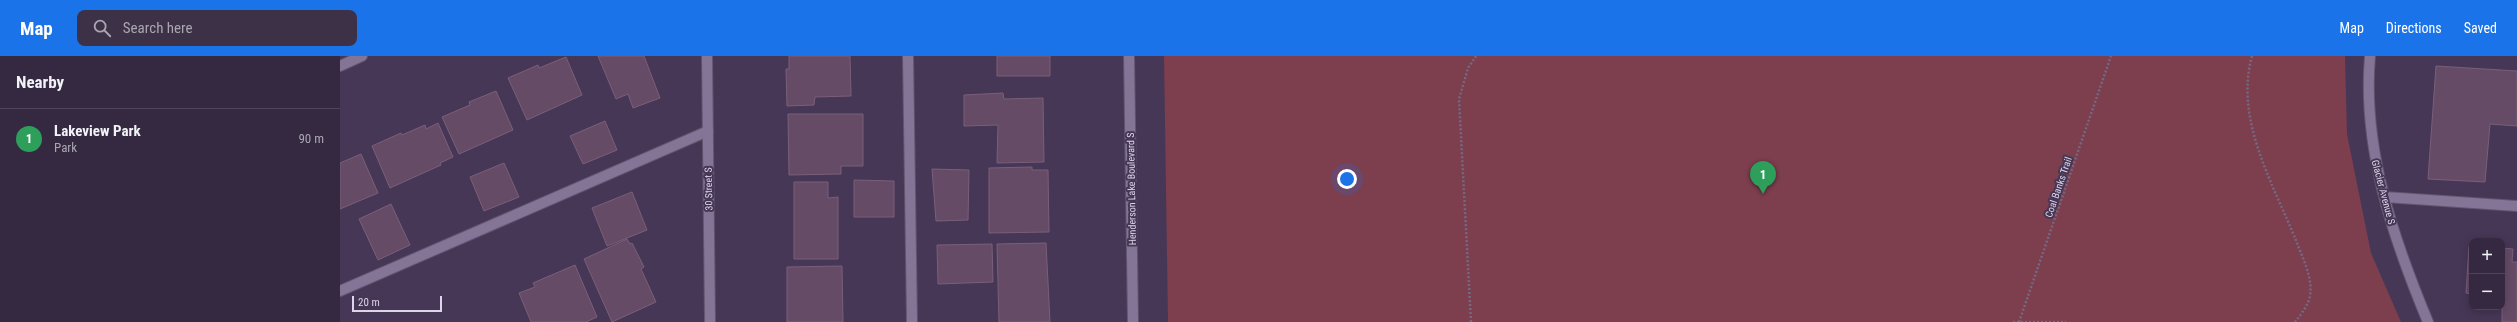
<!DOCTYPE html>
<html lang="en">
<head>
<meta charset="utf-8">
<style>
	:root { --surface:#342940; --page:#3c3147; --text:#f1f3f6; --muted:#a9a6b1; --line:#4e4559; --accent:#1a73e8 }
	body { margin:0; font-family:"Roboto Condensed",sans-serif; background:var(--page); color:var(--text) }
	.controls { position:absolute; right:12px; bottom:12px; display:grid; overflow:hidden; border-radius:8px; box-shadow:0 2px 10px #0003 }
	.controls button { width:36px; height:36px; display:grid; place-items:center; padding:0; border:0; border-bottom:1px solid var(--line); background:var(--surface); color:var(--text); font:20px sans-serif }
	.scale { position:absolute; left:12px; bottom:10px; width:90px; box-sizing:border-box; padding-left:4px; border:2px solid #ddd5e8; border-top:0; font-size:11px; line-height:14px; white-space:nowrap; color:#ddd5e8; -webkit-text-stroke:3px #463756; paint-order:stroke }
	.you { position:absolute; left:1007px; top:123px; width:14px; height:14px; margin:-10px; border:3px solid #fff; border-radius:50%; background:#1a73e8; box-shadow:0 0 0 6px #1a73e833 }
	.badge { display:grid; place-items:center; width:26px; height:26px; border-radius:50%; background:var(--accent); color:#fff; font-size:13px; font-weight:700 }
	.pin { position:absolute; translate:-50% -33px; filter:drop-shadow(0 1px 2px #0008) }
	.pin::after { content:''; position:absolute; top:21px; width:14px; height:12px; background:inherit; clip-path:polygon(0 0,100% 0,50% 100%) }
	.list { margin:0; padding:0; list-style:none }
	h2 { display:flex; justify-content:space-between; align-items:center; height:52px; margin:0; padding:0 16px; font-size:17px }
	h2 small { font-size:13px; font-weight:400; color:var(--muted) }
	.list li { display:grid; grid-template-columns:26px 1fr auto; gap:12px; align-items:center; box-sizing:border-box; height:60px; padding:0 16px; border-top:1px solid var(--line) }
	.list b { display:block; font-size:15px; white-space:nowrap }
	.list p { margin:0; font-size:13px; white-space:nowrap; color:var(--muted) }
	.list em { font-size:13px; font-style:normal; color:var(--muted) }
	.icon { flex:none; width:22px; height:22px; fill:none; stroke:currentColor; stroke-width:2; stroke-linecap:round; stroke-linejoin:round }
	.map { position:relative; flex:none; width:2177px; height:266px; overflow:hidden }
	header { display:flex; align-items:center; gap:24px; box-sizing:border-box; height:56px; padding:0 20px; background:var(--accent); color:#fff }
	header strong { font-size:19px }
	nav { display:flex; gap:22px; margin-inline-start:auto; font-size:14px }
	.search { width:280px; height:36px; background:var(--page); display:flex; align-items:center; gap:10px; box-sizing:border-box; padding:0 14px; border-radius:8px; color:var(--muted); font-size:15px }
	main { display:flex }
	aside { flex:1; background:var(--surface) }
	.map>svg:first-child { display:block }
	.green { fill:#7d3e4e }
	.building { fill:#654b66; stroke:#7a5f7b }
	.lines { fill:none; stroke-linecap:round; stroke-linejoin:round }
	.service-casing { stroke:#61556f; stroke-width:12 }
	.minor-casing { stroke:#61556f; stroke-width:12 }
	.path { stroke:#756883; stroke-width:2.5; stroke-dasharray:2 2; stroke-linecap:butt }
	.service { stroke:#847496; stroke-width:10 }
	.minor { stroke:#847496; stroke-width:10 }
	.labels { text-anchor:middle; stroke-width:4; stroke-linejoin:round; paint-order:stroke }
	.street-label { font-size:10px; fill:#ddd5e8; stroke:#463756 }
</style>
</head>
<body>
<header>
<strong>Map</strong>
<div class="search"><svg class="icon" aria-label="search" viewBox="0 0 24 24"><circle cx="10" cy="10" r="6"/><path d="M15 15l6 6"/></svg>Search here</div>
<nav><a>Map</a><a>Directions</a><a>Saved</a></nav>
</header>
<main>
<aside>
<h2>Nearby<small></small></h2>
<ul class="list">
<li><span class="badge" style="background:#2e9e5b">1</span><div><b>Lakeview Park</b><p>Park</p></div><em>90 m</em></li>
</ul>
</aside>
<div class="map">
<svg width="2177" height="266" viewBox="0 0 2177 266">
	<rect width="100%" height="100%" fill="#463756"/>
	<path class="green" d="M824 0H2005L2007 78 2031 197 2061 266H828Z"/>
	<path class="building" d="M258 0H304L320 42 293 52 288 38 276 43Z
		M449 0H510L511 40 475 41 474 49 447 50 446 13H449Z
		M657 0H710V20H657Z
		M226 1 242 39 187 64 168 22 198 9 199 12Z
		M2096 10 2177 15V70L2150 68 2145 126 2088 123Z
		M156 35 173 74 119 98 102 61 130 49 129 46Z
		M663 37 664 43 703 42 704 106 657 107 658 69 624 70V39Z
		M448 58H523V110H501V118L449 119Z
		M265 65 277 94 243 108 230 80Z
		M98 67 113 101 100 107 101 109 50 132 32 90 61 77 62 79 85 69 86 73Z
		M21 98 38 137 0 153V107Z
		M164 107 179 141 144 155 130 121Z
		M692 111V114H708L709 176 649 177V112Z
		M592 113 629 114 628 164 596 165Z
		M514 124 554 125V161H514Z
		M454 126H488V142L498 141V203H454Z
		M292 136 307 174 267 190 252 152Z
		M51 148 70 189 38 204 19 163Z
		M287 183 290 188 292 187 304 211 301 213 316 246 272 266 244 203Z
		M706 187 710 266H659L657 188Z
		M652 188 653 226 598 228 597 189Z
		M2129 190 2132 191V238L2126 237Z
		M2162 192 2173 193 2172 206H2177V266H2162Z
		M235 209 257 261 246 266H191L179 237 195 231 193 227Z
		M502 210 503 266H447V211Z"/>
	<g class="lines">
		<g class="service-casing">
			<path id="service" d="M568 0 572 266
				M2045 141 2177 150
				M0 235 368 75"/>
		</g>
		<g class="minor-casing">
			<path id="minor" d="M367 0 370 266
				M789 0 793 266
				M2030 0C2022 92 2053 182 2088 266
				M0 10 22 0"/>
		</g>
		<path class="path" d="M1912 0C1894 64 1934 129 1957 187 1963 203 1973 222 1970 240 1968 250 1961 258 1955 266
			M1131 266 1119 43 1128 12 1136 0
			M1673 266H1726
			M1679 266 1771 0"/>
		<use href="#service" class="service"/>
		<use href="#minor" class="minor"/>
	</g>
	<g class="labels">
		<g class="street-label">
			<text transform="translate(1718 131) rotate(-71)" y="4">Coal Banks Trail</text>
			<text transform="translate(368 133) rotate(-91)" y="4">30 Street S</text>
			<text transform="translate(791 133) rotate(-91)" y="4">Henderson Lake Boulevard S</text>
			<text transform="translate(2044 136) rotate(75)" y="4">Glacier Avenue S</text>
		</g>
	</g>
</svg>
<div class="controls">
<button>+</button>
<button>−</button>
</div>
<div class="scale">20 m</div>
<div class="you"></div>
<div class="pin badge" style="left:1423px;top:138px;background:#2e9e5b">1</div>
</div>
</main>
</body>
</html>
